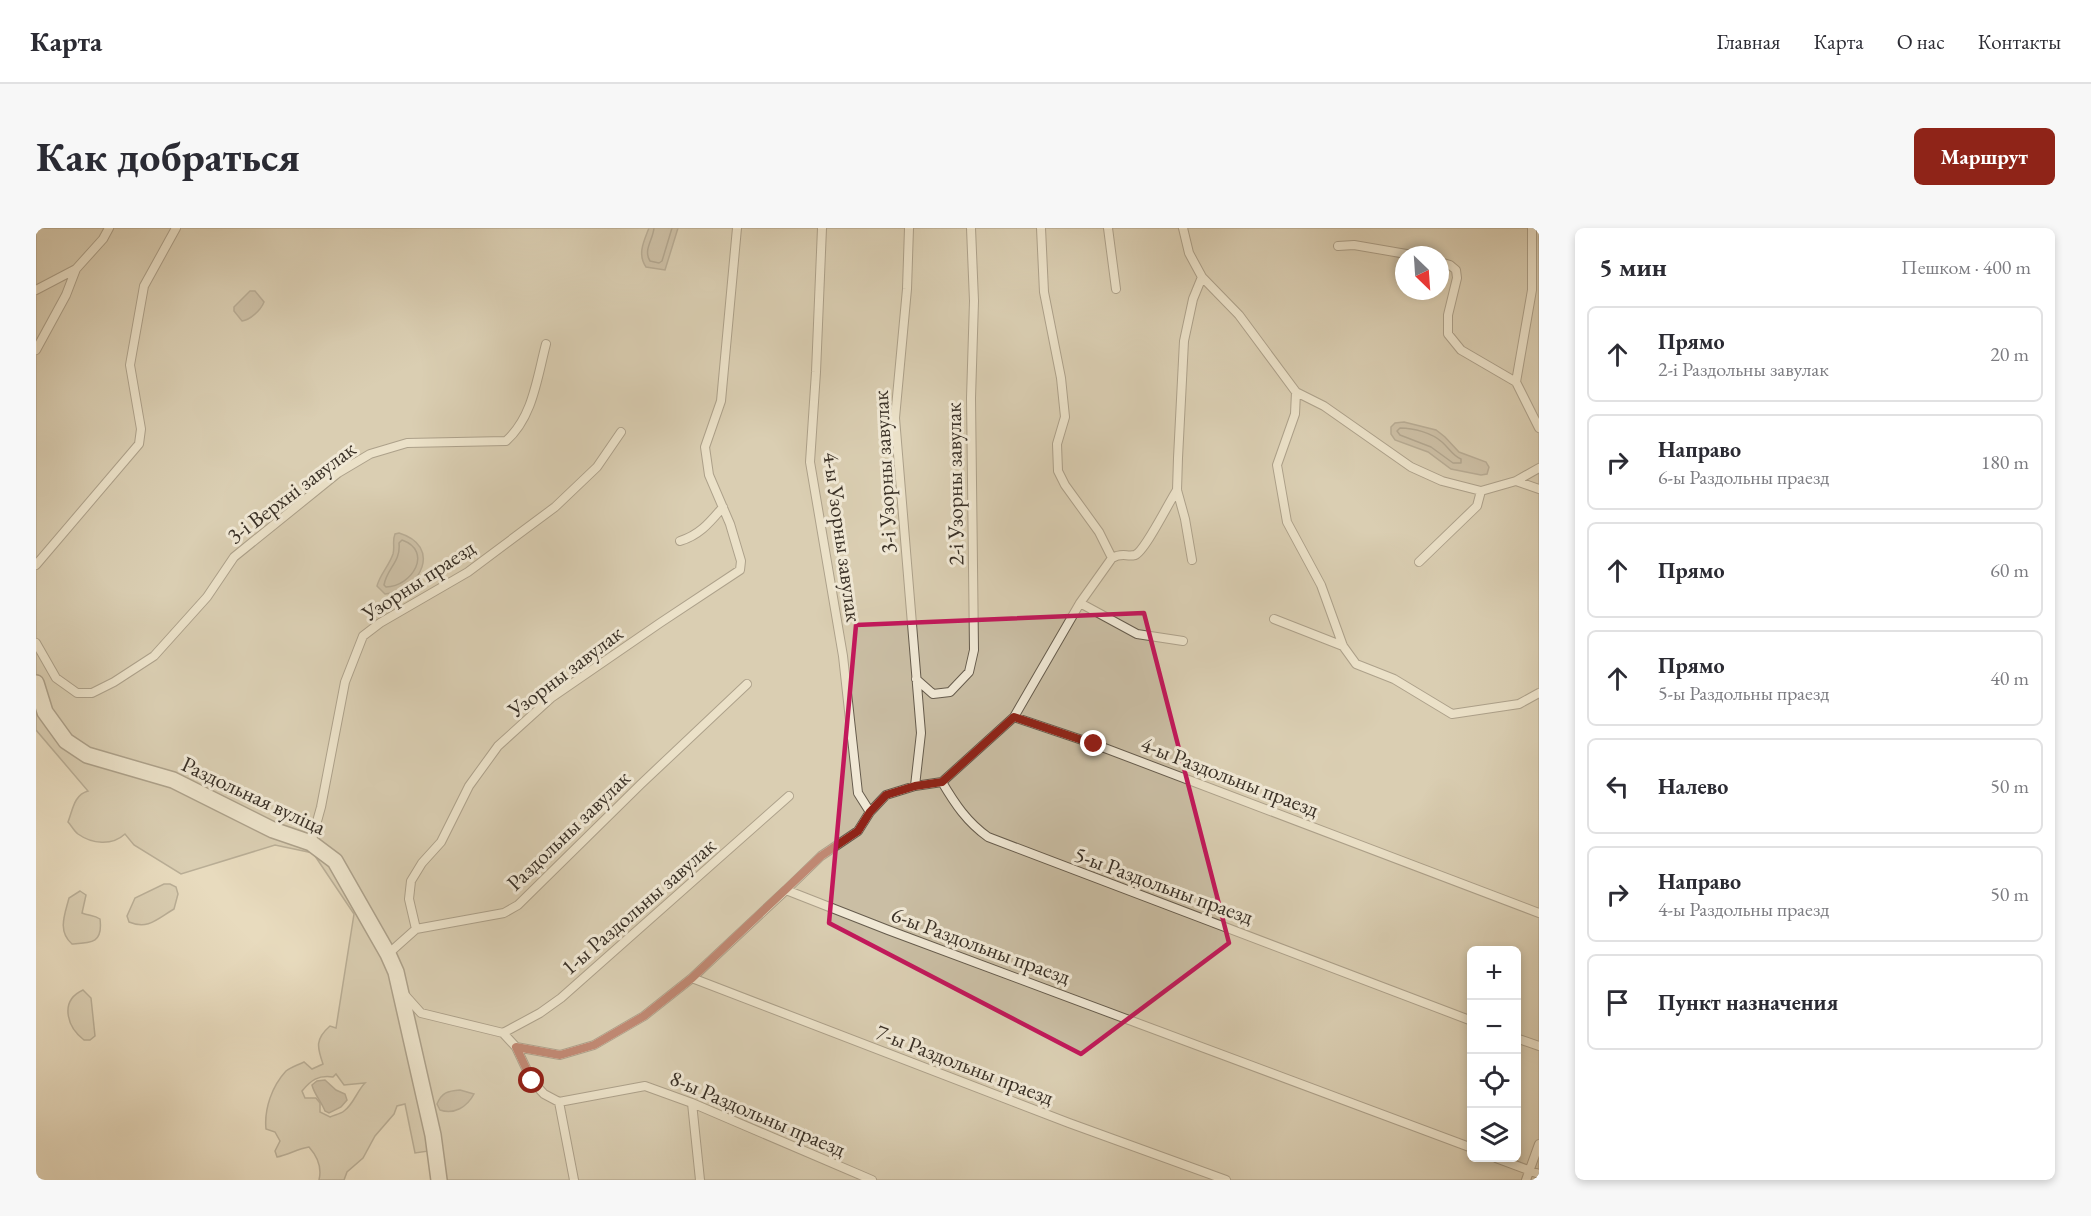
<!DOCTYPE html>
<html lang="ru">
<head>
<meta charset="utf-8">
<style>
	:root { --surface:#fff; --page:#f7f7f7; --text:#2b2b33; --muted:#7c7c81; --line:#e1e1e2; --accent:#8f2418 }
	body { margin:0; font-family:"EB Garamond",serif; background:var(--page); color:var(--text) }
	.controls { position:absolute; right:18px; bottom:18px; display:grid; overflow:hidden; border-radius:9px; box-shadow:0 3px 9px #0003 }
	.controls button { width:54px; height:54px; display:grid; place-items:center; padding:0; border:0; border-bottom:2px solid var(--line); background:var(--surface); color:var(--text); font:30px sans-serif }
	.compass { position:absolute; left:1359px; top:18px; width:54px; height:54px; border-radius:50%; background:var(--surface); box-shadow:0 3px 9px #0003; rotate:155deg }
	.stop { position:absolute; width:18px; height:18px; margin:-14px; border:4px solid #8f2418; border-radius:50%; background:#fff }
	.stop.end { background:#8f2418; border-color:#fff; box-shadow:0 2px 6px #0008 }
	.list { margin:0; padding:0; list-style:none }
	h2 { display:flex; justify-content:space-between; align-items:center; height:78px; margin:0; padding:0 24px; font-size:26px }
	h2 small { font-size:20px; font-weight:400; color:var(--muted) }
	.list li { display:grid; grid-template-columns:39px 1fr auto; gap:18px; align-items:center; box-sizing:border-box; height:96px; margin:0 12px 12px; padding:0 12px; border:2px solid var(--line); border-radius:9px }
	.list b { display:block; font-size:22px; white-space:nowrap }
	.list p { margin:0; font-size:20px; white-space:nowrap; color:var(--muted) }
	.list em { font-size:20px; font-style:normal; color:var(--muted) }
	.icon { flex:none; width:33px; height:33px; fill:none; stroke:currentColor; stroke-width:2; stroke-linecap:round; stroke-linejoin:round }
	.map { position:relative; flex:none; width:1503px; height:952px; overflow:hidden; border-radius:9px }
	header { display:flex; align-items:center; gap:36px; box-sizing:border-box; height:84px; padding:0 30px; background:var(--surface); border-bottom:2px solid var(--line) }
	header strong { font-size:28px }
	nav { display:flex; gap:33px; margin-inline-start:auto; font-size:21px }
	.intro { display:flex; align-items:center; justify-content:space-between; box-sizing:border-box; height:144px; padding:0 36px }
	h1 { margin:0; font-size:42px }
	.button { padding:15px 27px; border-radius:9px; background:var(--accent); color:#fff; font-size:21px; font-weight:700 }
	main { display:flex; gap:36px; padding:0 36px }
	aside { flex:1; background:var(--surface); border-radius:9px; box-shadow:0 3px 9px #0003 }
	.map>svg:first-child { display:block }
	.green { fill:#cabea4; stroke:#827866; stroke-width:1.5; fill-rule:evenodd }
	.water { fill:#ada18b; stroke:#7f7463; stroke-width:1.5 }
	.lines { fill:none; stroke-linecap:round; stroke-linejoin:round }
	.shore { stroke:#746959; stroke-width:1.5 }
	.service-casing { stroke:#665c4d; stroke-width:10 }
	.minor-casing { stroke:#665c4d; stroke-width:18 }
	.service { stroke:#f0e8d5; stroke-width:8 }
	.minor { stroke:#f0e8d5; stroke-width:15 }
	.route { stroke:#8f2418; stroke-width:8 }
	.marked { fill:none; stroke:#c2185b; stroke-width:4.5; stroke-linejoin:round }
	.labels { text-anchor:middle; stroke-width:6; stroke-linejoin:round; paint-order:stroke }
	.street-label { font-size:22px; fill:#3a3127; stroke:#f0e8d5 }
</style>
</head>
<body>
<header>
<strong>Карта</strong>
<nav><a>Главная</a><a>Карта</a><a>О нас</a><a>Контакты</a></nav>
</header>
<div class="intro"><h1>Как добраться</h1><a class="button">Маршрут</a></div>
<main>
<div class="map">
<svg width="1503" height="952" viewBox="0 0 1503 952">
	<rect width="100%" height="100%" fill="#e8dbbe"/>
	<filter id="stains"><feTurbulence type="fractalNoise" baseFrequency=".00333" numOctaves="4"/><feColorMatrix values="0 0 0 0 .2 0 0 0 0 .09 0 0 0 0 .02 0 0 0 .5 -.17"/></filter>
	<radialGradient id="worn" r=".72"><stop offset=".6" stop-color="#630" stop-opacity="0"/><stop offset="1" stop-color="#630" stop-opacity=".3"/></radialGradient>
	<path class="green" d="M0 0H1503V952H396L392 923 379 925 369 876 361 878 358 886 339 908 327 930 311 944 308 952H283C286 940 281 928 273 919 261 921 252 927 241 929L239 923 244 913 239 904 230 901C228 881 236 858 250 843 255 839 262 837 268 834L276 841 287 836C281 819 279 811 294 798L300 800 318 686 277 625 239 617 145 646 98 617 89 606C76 618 56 616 42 606 38 603 35 597 32 594 37 581 38 567 52 563L0 502ZM1368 27H1404V63H1368ZM1436 722H1480V930H1436ZM300 846 308 857 329 855C321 863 317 877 308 883 305 886 298 887 294 889L284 884V875L280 870H269L266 863C275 852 282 847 297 849Z
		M128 656H134L140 659 142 666 138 681C121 691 112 702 93 694L91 688 99 670Z
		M44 663 50 667 46 685C53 688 58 687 64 691 67 715 56 715 36 716 21 703 29 686 33 670Z
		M47 762 55 770 59 808 54 812H48C31 799 23 773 47 762Z"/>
	<path class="water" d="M613 0H642L629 42 610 39C601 26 608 13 613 0Z
		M214 63H219L228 74C225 82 214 92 206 93L198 83V79Z
		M1368 194 1400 202 1409 209 1423 224 1450 234 1453 239 1451 246 1445 247 1415 241 1392 224 1359 212 1355 206V199L1359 195Z
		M363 305C406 318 386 362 349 366L341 358C344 346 353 338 357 326 359 319 356 313 359 306Z
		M289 852 300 862 309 866 311 872 305 879 293 885 289 883C285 873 278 866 276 857L281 853Z
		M424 862 438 866C431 879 418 887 404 882L401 876C406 864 412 863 424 862Z"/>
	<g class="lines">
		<path class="shore" d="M618 0C617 12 607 22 614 33L623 35 626 33 636 0
			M1364 200C1378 200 1396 205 1406 214 1413 220 1417 228 1425 231V235H1417L1395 219 1364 207 1361 203Z
			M366 312C397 323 377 358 350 359L348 357C351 340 365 334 363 315Z"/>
		<g class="service-casing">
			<path id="service" d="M786 0 780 144 774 234 807 428 822 565 834 584
				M873 0 871 61 859 190 885 505 879 558
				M1005 0 1008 64 1025 150 1029 189 1021 216 1022 243 1029 257 1063 304 1076 330
				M1072 0 1080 61
				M1147 0 1153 25 1166 49
				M1302 18 1318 17 1376 27
				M1404 34 1414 37 1420 42 1421 50 1412 87V106L1425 122 1480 154 1503 200
				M0 62 40 41 67 11 73 0
				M0 122 30 67 40 41
				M1480 154 1496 62V0
				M1260 164 1259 186 1241 237 1251 294 1285 357 1307 418 1320 436 1358 451 1416 486 1483 476 1503 465
				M1480 253 1503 261
				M644 313C664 307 674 294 687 279
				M1156 332 1149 291 1141 262 1142 230 1148 113 1157 71 1166 49 1203 87 1260 164 1288 178 1375 239 1406 253 1445 263 1480 253 1503 240
				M1383 334 1441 278 1445 263
				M0 337 103 216 105 201 94 137 108 58 140 0
				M1044 375 1101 406 1147 413
				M1238 391 1307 418
				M0 415 20 450 41 465H56L78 454 118 428 171 369 198 329 302 245 334 226 371 215 470 213C497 189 501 150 510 116
				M880 451 897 466 914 464 933 444 938 422 935 170 938 73 935 0
				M978 489 1058 516 1503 685
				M906 554C919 576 931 594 952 609L1436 793
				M906 554 978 489 1044 375 1076 330C1087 324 1090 329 1099 327 1109 323 1133 274 1141 262
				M275 615 285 579 309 454 327 408 344 395 432 344 519 279 561 239 585 204
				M750 662 785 628 822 603 834 584 850 567 879 558 906 554
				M380 701 373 671 375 653 386 635 405 614 433 558 462 518 515 470 624 395 704 342 705 333 694 296 673 247 669 219 685 173 701 0
				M352 726 380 701 468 685 482 677 605 556 711 456
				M656 750 1033 895 1190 952
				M368 766 385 785 467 805 480 819 496 853 508 866 523 874 538 952
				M467 805 504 785 525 770 753 568
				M1480 810 1503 818
				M480 819 524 827 558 817 608 788 656 750 750 662 852 702 1436 920
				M523 874 609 858 656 875 836 952
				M656 875 664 952
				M1460 930 1503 946
				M1490 952 1503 916"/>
		</g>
		<g class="minor-casing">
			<path id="minor" d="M0 455 9 484 30 513 51 527 137 552 237 602 275 615 299 633 352 726 360 744 397 907 403 952"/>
		</g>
		<use href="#service" class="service"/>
		<use href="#minor" class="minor"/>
	</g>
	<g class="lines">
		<path class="route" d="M496 853 480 819 524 827 558 817 608 788 656 750 785 628 822 603 834 584 850 567 879 558 906 554 978 489 1058 516"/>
	</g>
	<path d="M0 0H1503V952H0ZM1108 385 1193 715 1045 826 793 695 820 397Z" fill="#e8dbbe" fill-opacity=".55" fill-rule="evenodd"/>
	<path class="marked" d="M1108 385 1193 715 1045 826 793 695 820 397Z"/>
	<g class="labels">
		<g class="street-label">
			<text transform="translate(848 244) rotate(-93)" y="8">3-і Узорны завулак</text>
			<text transform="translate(918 256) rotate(-91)" y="8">2-і Узорны завулак</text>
			<text transform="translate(255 264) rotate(-37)" y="8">3-і Верхні завулак</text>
			<text transform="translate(807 309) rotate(82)" y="8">4-ы Узорны завулак</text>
			<text transform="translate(382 352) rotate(-33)" y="8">Узорны праезд</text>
			<text transform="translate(529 443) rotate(-37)" y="8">Узорны завулак</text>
			<text transform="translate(1194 548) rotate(21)" y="8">4-ы Раздольны праезд</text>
			<text transform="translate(218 567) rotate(25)" y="8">Раздольная вуліца</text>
			<text transform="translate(532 602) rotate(-44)" y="8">Раздольны завулак</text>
			<text transform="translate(1128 657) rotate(20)" y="8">5-ы Раздольны праезд</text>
			<text transform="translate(602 678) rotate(-41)" y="8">1-ы Раздольны завулак</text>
			<text transform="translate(945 717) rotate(20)" y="8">6-ы Раздольны праезд</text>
			<text transform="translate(929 836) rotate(21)" y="8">7-ы Раздольны праезд</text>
			<text transform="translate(722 885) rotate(23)" y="8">8-ы Раздольны праезд</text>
		</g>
	</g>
	<rect width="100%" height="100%" filter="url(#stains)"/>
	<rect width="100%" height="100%" fill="url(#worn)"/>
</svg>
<div class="controls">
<button>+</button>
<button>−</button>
<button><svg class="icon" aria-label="locate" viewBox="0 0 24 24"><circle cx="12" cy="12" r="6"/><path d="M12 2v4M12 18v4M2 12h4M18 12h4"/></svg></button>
<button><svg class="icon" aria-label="layers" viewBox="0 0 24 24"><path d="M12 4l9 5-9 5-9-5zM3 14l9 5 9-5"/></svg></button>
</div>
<svg class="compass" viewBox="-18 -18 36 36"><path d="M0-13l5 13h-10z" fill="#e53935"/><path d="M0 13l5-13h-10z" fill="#7c7c81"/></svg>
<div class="stop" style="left:496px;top:853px"></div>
<div class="stop end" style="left:1058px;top:516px"></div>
</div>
<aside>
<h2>5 мин<small>Пешком · 400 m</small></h2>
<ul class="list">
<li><svg class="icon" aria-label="ahead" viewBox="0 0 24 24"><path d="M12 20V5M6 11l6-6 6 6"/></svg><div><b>Прямо</b><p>2-і Раздольны завулак</p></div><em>20 m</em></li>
<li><svg class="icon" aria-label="right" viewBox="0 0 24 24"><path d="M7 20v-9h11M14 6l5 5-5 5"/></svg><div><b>Направо</b><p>6-ы Раздольны праезд</p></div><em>180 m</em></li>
<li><svg class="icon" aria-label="ahead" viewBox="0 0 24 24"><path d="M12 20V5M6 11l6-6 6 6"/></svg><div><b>Прямо</b></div><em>60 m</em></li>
<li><svg class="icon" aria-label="ahead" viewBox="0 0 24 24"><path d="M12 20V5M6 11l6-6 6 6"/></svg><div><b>Прямо</b><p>5-ы Раздольны праезд</p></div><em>40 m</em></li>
<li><svg class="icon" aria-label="left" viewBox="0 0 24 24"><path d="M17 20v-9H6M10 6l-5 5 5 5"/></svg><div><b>Налево</b></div><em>50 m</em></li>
<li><svg class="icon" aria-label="right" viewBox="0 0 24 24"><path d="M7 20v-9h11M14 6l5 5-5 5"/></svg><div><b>Направо</b><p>4-ы Раздольны праезд</p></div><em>50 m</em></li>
<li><svg class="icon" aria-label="arrive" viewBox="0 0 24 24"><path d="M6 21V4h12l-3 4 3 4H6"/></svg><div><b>Пункт назначения</b></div></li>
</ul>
</aside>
</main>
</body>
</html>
